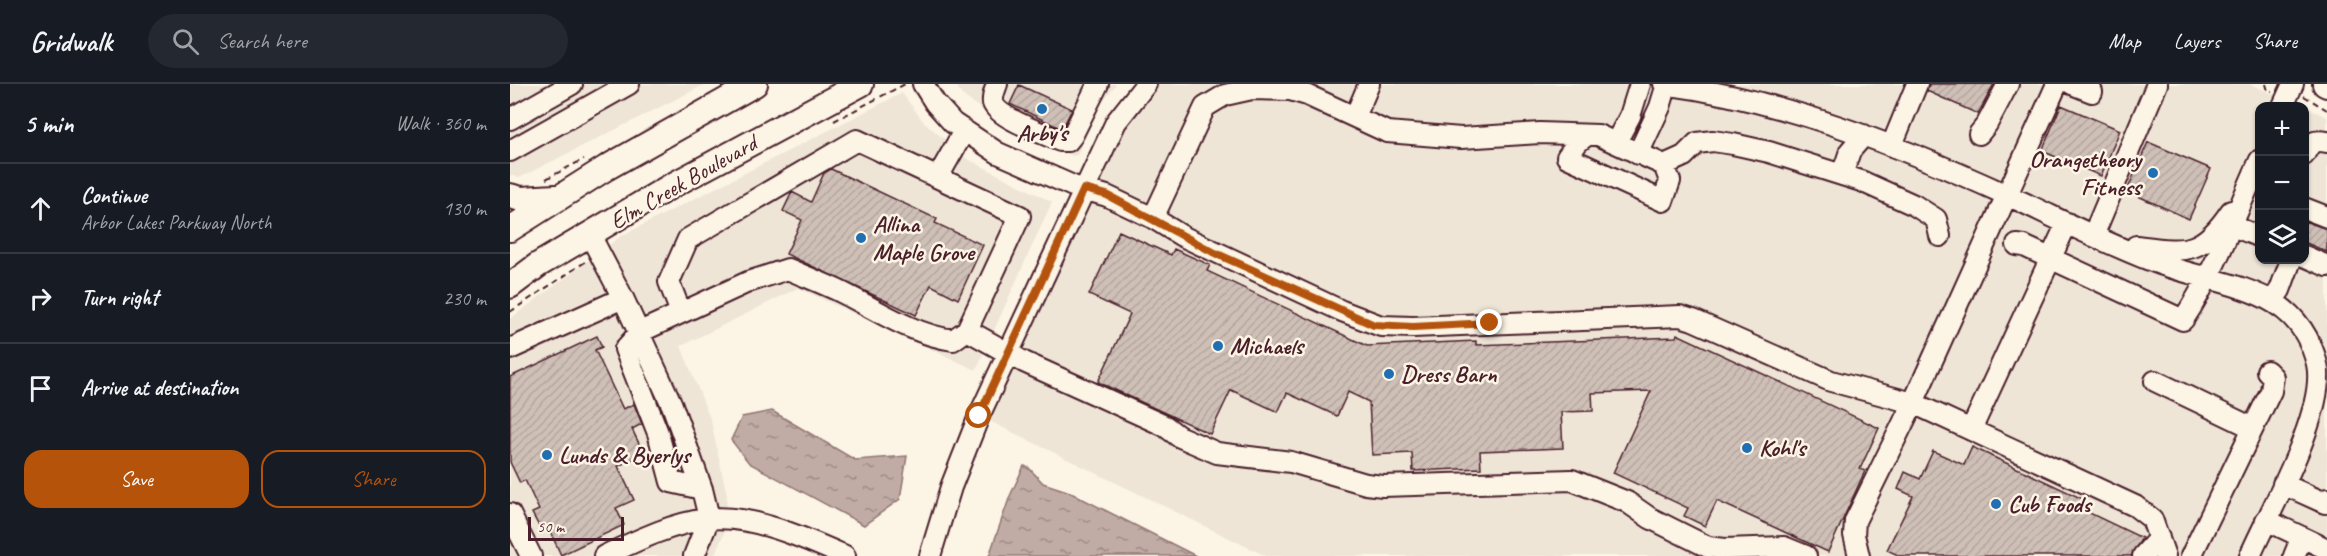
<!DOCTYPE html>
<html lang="en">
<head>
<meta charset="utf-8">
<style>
	:root { --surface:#171b24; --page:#242831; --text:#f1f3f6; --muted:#9ea1a6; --line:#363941; --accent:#b45309 }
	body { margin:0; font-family:Caveat,sans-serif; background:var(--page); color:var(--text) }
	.controls { position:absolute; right:18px; top:18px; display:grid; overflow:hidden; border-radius:12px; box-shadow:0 2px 4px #0004 }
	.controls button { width:54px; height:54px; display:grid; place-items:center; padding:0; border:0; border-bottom:2px solid var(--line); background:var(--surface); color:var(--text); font:30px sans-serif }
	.scale { position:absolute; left:18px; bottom:15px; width:96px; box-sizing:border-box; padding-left:6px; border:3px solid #4a1f2b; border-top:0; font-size:16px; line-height:21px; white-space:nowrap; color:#4a1f2b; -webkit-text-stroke:4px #fcf5e5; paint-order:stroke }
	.stop { position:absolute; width:18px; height:18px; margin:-14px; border:4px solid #b45309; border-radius:50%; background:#fff }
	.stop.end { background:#b45309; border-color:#fff; box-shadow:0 2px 6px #0008 }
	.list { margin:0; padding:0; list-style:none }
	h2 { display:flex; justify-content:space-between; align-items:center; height:78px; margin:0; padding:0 24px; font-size:26px }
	h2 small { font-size:20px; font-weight:400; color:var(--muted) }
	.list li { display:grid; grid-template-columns:39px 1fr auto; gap:18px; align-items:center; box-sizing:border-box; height:90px; padding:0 24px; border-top:2px solid var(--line) }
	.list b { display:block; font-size:22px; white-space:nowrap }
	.list p { margin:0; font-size:20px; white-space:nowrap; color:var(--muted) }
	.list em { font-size:20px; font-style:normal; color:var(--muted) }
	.actions { display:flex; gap:12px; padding:18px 24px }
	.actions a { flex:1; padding:14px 0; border:2px solid var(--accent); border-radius:18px; text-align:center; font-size:21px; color:var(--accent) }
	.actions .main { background:var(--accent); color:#fff }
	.icon { flex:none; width:33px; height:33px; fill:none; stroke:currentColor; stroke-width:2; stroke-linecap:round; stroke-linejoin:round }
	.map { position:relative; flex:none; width:1817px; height:472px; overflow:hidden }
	header { display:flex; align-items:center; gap:36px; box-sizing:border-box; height:84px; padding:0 30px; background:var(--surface); border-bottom:2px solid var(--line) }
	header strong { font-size:28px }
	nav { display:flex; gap:33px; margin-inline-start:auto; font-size:21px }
	.search { width:420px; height:54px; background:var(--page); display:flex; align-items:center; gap:15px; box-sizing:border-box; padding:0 21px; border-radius:33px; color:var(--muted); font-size:22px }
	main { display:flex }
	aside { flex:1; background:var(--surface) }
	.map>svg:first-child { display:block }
	.built { fill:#eee5d7 }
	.water { fill:url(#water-ripples); stroke:#917474; stroke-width:1.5 }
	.building { fill:url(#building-hatch); stroke:#4a1f2b; stroke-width:1.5 }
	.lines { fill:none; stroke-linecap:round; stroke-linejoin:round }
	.minor-casing { stroke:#4a1f2b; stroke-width:24 }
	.major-casing { stroke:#4a1f2b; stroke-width:28 }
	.path { stroke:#4a1f2b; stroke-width:2; stroke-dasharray:6 4.5; stroke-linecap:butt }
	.minor { stroke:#fcf5e5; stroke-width:20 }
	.major { stroke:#fcf5e5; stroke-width:24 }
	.route { stroke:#b45309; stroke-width:8 }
	.poi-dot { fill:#1f6fb2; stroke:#fcf5e5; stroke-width:2 }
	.labels { text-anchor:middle; stroke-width:5; stroke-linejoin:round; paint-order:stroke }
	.poi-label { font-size:24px; font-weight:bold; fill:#4a1f2b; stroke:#fcf5e5; text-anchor:start }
	.street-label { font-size:24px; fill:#4a1f2b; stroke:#fcf5e5 }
</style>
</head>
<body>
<header>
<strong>Gridwalk</strong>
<div class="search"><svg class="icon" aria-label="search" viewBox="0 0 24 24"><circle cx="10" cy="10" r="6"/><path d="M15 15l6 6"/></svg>Search here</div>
<nav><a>Map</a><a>Layers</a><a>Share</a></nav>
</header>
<main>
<aside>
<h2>5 min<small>Walk · 360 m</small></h2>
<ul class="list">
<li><svg class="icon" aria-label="ahead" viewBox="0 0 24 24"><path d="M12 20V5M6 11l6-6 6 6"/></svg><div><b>Continue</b><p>Arbor Lakes Parkway North</p></div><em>130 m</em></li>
<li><svg class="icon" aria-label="right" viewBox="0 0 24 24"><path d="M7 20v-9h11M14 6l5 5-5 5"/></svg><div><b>Turn right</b></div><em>230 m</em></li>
<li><svg class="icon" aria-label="arrive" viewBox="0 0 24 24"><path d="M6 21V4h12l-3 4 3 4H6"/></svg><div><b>Arrive at destination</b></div></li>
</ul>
<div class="actions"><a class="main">Save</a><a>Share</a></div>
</aside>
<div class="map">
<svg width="1817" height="472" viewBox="0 0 1817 472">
	<defs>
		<pattern id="water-ripples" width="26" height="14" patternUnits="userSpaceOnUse" patternTransform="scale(1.5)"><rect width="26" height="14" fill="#c0aca5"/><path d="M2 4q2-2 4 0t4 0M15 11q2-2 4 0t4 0" fill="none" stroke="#9e8b87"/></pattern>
		<pattern id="building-hatch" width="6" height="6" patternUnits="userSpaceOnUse" patternTransform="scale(1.5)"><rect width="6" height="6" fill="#cfc0b7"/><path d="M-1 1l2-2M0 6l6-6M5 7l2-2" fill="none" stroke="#b3a59e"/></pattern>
	</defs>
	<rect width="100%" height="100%" fill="#fcf5e5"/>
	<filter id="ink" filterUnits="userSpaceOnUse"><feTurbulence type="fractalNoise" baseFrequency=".0167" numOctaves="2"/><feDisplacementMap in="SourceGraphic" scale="12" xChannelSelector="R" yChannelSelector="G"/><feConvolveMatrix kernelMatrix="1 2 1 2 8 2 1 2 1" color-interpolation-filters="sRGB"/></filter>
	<g filter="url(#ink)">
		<path class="built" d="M0 0H196L9 94 0 91Z
			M445 0H606L591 20 567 71 563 72 491 40 452 11Z
			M636 0H1740L1792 22H1750V176H1794L1795 23 1817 33V472H756L469 332Z
			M392 9 413 37 456 74 542 118 466 286 288 204 171 262 201 337 217 411 216 445 204 472H0V235L111 152Z"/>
		<path class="water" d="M262 327 345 376 397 372 390 415 354 441 239 379 221 356 232 333Z
			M514 382 518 383 533 399 557 407 686 472H479L500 412Z"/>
		<path class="building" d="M1419 0H1484L1468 30 1417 7Z
			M509 1 562 25 552 45 500 20Z
			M1551 21 1610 46 1591 92 1532 67Z
			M1638 58 1701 85 1679 135 1617 107Z
			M321 85 427 135 425 139 473 161 448 215 421 201 406 231 276 170 292 136 273 127 282 108 301 118 314 89Z
			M1794 137 1817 145V168L1794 158Z
			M609 147 661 171 664 165 700 181 697 187 857 262 966 257V261L1166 253 1167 250 1369 344 1350 385 1355 387 1318 468 1207 417 1195 442 1174 432 1178 424 1103 389 1141 307 1082 309 1083 327 1051 328 1053 364 970 367 971 384 903 387 902 369 862 371 859 318 838 308 827 332 777 309 768 328 721 306 700 350 588 298 620 230 579 211Z
			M87 252 92 263 85 266 113 325 124 320 132 340 122 345 134 370 108 382 124 416 106 424 114 441 51 471 38 443 31 446 22 429 29 426 15 396 10 399 0 378V293Z
			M1462 363 1575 416 1571 425 1632 454 1621 472H1390L1377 466 1403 412 1388 405 1395 388 1410 395 1423 367 1454 381Z"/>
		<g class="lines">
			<g class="minor-casing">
				<path id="minor" d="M413 0 425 19 443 39 488 69 563 102 597 112 643 134 672 152 832 227 871 242 903 243 1170 232 1183 236 1321 297 1403 319 1625 422 1642 435 1655 472
					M487 0C485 6 482 12 483 19 488 34 535 50 550 57H558L562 52 588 0
					M1154 0C1274 16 1387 61 1497 111 1545 133 1592 158 1642 177 1679 192 1734 199 1766 220 1787 233 1801 255 1807 280 1817 327 1760 426 1740 472
					M1562 0 1582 8
					M1773 22 1783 0
					M845 33 859 0
					M0 35 62 0
					M1469 50 1477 40 1498 0
					M1077 51 1068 58 1057 73 1153 117 1160 97 1154 81
					M1106 58 1120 32 1130 0
					M1382 61 1407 0
					M0 67 119 0
					M1128 70 1150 23 1157 0
					M1794 71C1800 59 1803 55 1817 58
					M1332 91 1340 67 1354 51
					M428 93 454 47
					M1794 124 1817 133
					M643 134 695 23 715 11 742 5 780 6 797 11 877 48 951 54 1030 49 1088 51 1154 81 1174 72 1187 59 1203 57 1223 60 1259 68 1351 97 1404 121 1426 135 1430 152
					M1723 142 1750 153
					M80 151 113 214 162 321 192 405 199 434 184 472
					M1583 152 1647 0
					M1507 161 1514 162 1673 236C1706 186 1725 131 1750 76
					M1626 162C1675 168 1691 172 1721 127
					M1794 172 1817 182
					M1762 217 1770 206 1781 176
					M171 229 159 198 178 155 347 56 510 132 457 246
					M0 265 113 214
					M1645 297 1743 344
					M1461 346 1557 139
					M1773 400 1815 419 1817 415
					M192 405 161 398 148 349 115 265 130 248 238 198 278 185C296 193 315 200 333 209 369 227 402 250 443 256L457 246 514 278 655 342 668 352 707 369 781 378 856 400 873 402 1062 396 1117 418 1140 434 1198 463 1215 465 1274 463 1296 472
					M0 430 21 472
					M1756 436 1817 465
					M94 472C126 457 162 439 198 435 242 430 296 455 335 472
					M420 472 441 403 469 332 606 38 636 0
					M1349 472 1344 451 1345 437 1403 319 1547 0
					M1633 472 1649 454
					M1681 472 1761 307 1763 293 1757 287
					M1784 472 1792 453"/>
			</g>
			<g class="major-casing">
				<path id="major" d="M1815 0 1817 1
					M0 112 11 115 46 113
					M0 145 96 84 245 0
					M0 202 28 181 161 102 351 0"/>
			</g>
			<path class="path" d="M1756 0 1758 7H1762
				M1794 12 1817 26
				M324 37 395 0
				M36 95 74 75
				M0 228 75 178"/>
			<use href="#minor" class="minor"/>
			<use href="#major" class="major"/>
		</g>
	</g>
	<g class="lines" filter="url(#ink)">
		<path class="route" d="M469 332 574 105 597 111 705 169 864 241 903 243 980 239"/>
	</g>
	<g class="poi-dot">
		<circle cx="532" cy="25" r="6"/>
		<circle cx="1643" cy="89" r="6"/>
		<circle cx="351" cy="154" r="6"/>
		<circle cx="708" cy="262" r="6"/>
		<circle cx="879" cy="290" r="6"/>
		<circle cx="1237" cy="364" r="6"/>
		<circle cx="37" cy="371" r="6"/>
		<circle cx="1486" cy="420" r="6"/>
	</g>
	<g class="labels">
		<g class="poi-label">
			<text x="532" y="57" text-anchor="middle">Arby's</text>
			<text x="1631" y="83" text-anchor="end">Orangetheory<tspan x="1631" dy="28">Fitness</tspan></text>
			<text x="363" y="148">Allina<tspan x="363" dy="28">Maple Grove</tspan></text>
			<text x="720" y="270">Michaels</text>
			<text x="891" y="298">Dress Barn</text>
			<text x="1249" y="372">Kohl's</text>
			<text x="49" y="379">Lunds &amp; Byerlys</text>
			<text x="1498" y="428">Cub Foods</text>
		</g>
		<g class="street-label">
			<text transform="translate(173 98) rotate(-30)" y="8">Elm Creek Boulevard</text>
		</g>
	</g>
</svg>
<div class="controls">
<button>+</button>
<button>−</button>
<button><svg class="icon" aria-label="layers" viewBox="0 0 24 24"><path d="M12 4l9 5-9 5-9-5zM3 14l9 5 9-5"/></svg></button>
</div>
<div class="scale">50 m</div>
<div class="stop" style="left:469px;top:332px"></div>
<div class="stop end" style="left:980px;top:239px"></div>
</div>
</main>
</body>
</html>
